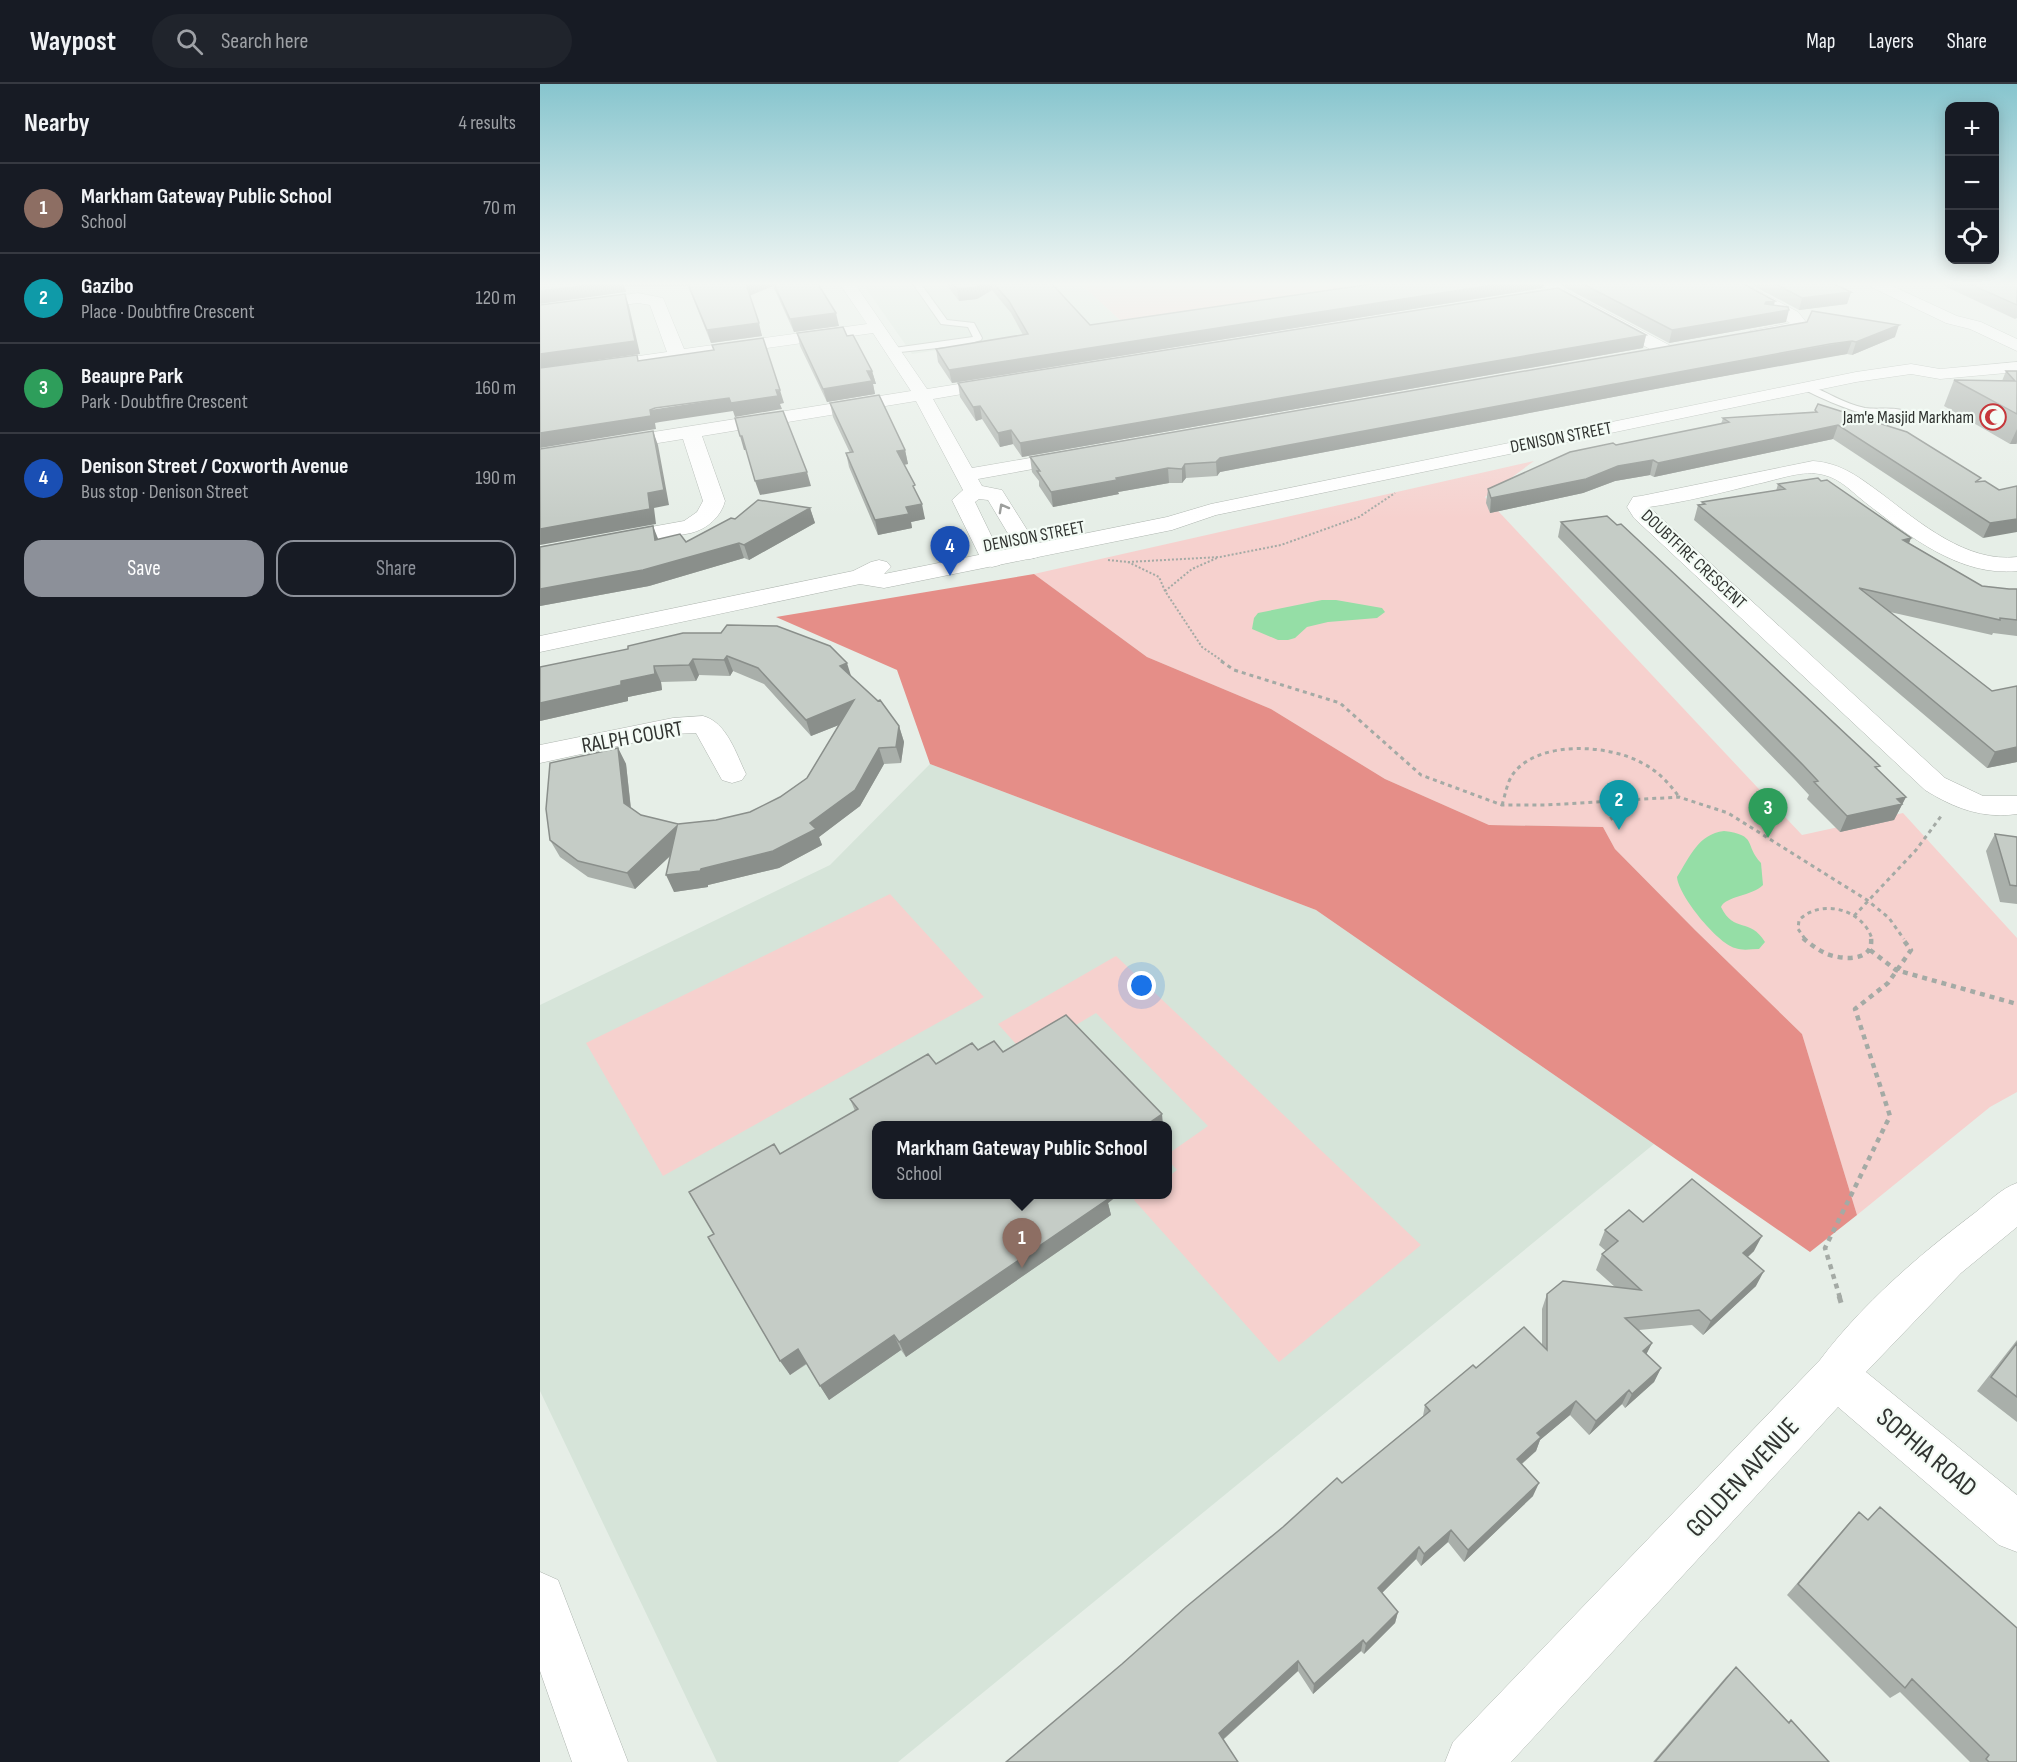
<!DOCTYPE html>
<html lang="en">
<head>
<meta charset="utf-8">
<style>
	:root { --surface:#171b24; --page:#20242c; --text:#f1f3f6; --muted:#9ea1a6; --line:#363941; --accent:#8c9099 }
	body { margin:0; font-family:"Sofia Sans Condensed",sans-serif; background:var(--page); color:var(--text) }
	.controls { position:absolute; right:18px; top:18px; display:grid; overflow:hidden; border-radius:12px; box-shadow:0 3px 15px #0003 }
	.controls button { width:54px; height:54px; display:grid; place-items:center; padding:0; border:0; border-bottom:2px solid var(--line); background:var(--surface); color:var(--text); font:30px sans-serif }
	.you { position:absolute; left:602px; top:902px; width:21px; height:21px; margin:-15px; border:4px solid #fff; border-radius:50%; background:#1a73e8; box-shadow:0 0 0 9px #1a73e833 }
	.badge { display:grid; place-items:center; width:39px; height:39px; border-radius:50%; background:var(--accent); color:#fff; font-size:20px; font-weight:700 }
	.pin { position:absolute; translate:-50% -50px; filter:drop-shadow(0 2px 3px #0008) }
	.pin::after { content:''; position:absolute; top:32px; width:21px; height:18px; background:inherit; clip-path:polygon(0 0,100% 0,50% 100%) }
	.popup { position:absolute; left:332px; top:1037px; width:300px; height:78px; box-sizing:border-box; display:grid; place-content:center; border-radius:12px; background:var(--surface); filter:drop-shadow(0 2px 4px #0005); font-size:20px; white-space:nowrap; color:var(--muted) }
	.popup b { font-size:22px; color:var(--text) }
	.popup::after { content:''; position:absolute; left:50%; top:100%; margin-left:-12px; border:12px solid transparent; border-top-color:var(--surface) }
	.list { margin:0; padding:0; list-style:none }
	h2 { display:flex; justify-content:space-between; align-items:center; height:78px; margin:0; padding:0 24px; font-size:26px }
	h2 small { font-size:20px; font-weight:400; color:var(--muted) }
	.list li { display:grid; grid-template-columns:39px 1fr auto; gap:18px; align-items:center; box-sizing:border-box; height:90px; padding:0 24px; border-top:2px solid var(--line) }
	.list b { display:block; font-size:22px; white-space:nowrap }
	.list p { margin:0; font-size:20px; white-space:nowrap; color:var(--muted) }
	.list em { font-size:20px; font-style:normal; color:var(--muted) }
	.actions { display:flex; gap:12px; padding:18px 24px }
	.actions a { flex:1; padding:14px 0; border:2px solid var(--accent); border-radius:18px; text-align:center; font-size:21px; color:var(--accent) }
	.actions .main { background:var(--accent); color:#fff }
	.icon { flex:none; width:33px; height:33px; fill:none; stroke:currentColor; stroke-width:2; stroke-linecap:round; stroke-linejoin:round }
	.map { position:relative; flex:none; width:1477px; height:1678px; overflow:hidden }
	header { display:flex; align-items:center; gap:36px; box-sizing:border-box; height:84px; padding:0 30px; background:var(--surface); border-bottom:2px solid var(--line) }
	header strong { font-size:28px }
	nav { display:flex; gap:33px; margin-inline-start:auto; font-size:21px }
	.search { width:420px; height:54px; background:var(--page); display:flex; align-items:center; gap:15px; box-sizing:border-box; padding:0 21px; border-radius:33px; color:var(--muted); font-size:22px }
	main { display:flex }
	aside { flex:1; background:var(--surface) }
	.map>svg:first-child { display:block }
	.built { fill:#d6e4d9; fill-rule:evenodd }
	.green { fill:#f6d1ce }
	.forest { fill:#e58e88 }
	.water { fill:#95dea6 }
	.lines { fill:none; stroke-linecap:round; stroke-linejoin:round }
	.service-casing { stroke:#aeb5af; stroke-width:2 }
	.minor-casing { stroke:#aeb5af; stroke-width:1 }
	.tertiary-casing { stroke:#aeb5af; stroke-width:1 }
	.secondary-casing { stroke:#aeb5af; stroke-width:1 }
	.path-far3 { stroke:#a4aaa5; stroke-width:2; stroke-dasharray:2 2; stroke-linecap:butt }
	.path-far2 { stroke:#a4aaa5; stroke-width:3; stroke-dasharray:4 4; stroke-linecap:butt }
	.path-far1 { stroke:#a4aaa5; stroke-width:4.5; stroke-dasharray:5 5; stroke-linecap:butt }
	.path { stroke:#a4aaa5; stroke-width:5; stroke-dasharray:7 7; stroke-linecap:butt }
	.service { fill:#fff; fill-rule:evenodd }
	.minor { fill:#fff; fill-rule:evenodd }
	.tertiary { fill:#fff; fill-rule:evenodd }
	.secondary { fill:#fff; fill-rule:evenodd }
	.wall { fill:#a9afaa }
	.shaded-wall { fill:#8a8f8b }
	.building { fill:#c5ccc6; stroke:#8a8f8b; stroke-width:1.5 }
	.oneway { stroke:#989a98 }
	.labels { text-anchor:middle; stroke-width:4.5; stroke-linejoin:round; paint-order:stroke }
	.far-poi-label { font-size:18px; fill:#313431; stroke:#f3fbf5; text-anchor:end }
	.far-street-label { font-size:18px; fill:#313431; stroke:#f3fbf5 }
	.street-label { font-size:22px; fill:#313431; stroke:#f3fbf5 }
	.near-street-label { font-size:27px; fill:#313431; stroke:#f3fbf5 }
</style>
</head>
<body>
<header>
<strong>Waypost</strong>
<div class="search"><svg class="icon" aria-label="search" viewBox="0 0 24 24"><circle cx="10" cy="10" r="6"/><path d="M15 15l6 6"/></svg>Search here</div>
<nav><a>Map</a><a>Layers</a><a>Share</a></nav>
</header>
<main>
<aside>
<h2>Nearby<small>4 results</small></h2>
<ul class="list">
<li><span class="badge" style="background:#8d6e63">1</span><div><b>Markham Gateway Public School</b><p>School</p></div><em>70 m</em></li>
<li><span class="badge" style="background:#0f9aa8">2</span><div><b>Gazibo</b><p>Place · Doubtfire Crescent</p></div><em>120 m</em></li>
<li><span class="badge" style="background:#2e9e5b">3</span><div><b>Beaupre Park</b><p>Park · Doubtfire Crescent</p></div><em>160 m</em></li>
<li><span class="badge" style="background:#1a4fb4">4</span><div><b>Denison Street / Coxworth Avenue</b><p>Bus stop · Denison Street</p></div><em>190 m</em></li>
</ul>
<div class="actions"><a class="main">Save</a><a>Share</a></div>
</aside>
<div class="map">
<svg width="1477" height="1678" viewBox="0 0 1477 1678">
	<rect width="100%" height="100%" fill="#e6eee7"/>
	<path class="built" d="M323 200H541L582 238 372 270Z
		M390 680 776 826 1114 1060 358 1678H177L0 1307V921L290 781ZM336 1042H628V1110H336Z"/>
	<path class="green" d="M541 200H862L582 238Z
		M994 377 945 413 1262 751 1363 729 1477 854V1008L1450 1023 1317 1131 1262 950 1155 846 1075 765 1063 743 949 741 845 695 731 625 607 573 494 490Z
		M350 810 444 913 123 1092 46 959Z
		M576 872 881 1161 739 1278 594 1116 601 1111 628 1110V1093L637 1086 628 1076V1070L668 1042 556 929 486 971 458 940Z"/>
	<path class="forest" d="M494 490 607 573 731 625 845 695 949 741 1063 743 1075 765 1155 846 1262 950 1317 1131 1270 1168 776 826 390 680 357 586 236 533Z"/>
	<path class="water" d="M782 516H796L842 524 845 528 837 534 788 538 767 543 755 554 748 556H738L712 545 714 534 718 529Z
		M1184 747C1218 751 1204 761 1221 779L1223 801C1212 812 1186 812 1181 823 1194 850 1210 833 1225 858L1219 865C1211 865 1203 867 1195 864 1177 859 1138 811 1137 793 1150 773 1158 750 1184 747Z"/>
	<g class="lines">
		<g class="service-casing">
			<path id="service" d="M373 200H381L407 236 434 239 442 254 441 256 425 261 351 269V265L354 264 433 253 428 243 401 240Z
				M1266 300C1286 307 1304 320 1325 324 1337 326 1358 322 1368 329 1345 345 1285 316 1263 305V301Z"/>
		</g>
		<g class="minor-casing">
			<path id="minor" d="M300 200H315L387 305 463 293 469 294 472 298 469 302 393 315 432 384 536 366 543 368 546 372 543 376 438 395 442 402 462 406 501 468 498 473 490 475 482 473 448 416 439 415 435 418 463 476 460 481 452 483 444 481 412 416 423 406 376 317 162 352 185 417C181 433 167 445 151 449L0 477V463L144 437 157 428 163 417 143 355 0 378V366L371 307 333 249 0 296V286L127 268 110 221 98 219 0 232V222L98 209 123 214 144 265 327 240Z
				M1002 200H1018L1025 206 1131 262 1134 266 1131 270H1119L1013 212Z
				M1187 200H1206L1258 228 1266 238 1265 244 1257 249 1216 256 1210 255 1208 251 1210 247 1250 239Z
				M1273 377C1302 379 1320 394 1342 410 1380 439 1427 479 1477 473V487C1420 493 1369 452 1326 419 1313 409 1301 395 1284 391 1263 385 1238 396 1217 400 1181 409 1145 418 1109 423L1405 694 1443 712H1477V730C1442 735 1414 724 1385 706L1094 434 1087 423 1093 413 1101 412Z
				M163 632C187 638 196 670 206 690L202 696 192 699 182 696 156 649 133 650 0 679V661L133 634Z
				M1477 1099V1143L1421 1189 1326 1288 1477 1411V1468L1459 1461 1298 1323 971 1678H905L913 1658 1280 1276C1323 1219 1379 1171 1436 1128 1450 1117 1460 1105 1477 1099Z
				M0 1488 18 1496 88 1678H32L0 1587Z"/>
		</g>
		<g class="tertiary-casing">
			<path id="tertiary" d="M1477 278V288L1400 295 1371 290 1316 298 676 431 632 446 344 504 320 500 0 568V552L313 487 331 478 339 476 347 478 351 483 344 490 627 433 671 420 1316 288 1371 280 1400 285Z"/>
		</g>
		<g class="secondary-casing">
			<path id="secondary" d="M1328 200H1348L1417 232 1441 238 1477 255V267L1430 245 1406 239 1331 203Z"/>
		</g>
		<path class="path-far3" d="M568 476 588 478 619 493 625 507 662 563 684 578
			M588 478 680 473 741 461 819 433 855 409
			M625 507 652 485 677 474"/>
		<path class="path-far2" d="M681 577 694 586 800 619 881 691 962 721H1006L1139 713 1188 729 1327 816 1349 834 1364 855
			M1062 719 1074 738
			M962 721C965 712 967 698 973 690 998 656 1068 660 1102 679 1118 687 1129 699 1139 713
			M1314 832 1376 766 1402 731
			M1265 855 1258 845 1259 836C1281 814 1323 825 1332 855"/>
		<path class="path-far1" d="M1263 854C1270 860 1278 866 1287 870 1303 876 1334 878 1331 854
			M1330 866 1356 886 1477 920
			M1300 1214 1285 1164 1350 1032 1315 925 1348 899 1371 866 1362 854"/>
		<path class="path" d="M1299 1212 1303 1225"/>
		<use href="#service" class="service"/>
		<use href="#minor" class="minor"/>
		<use href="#tertiary" class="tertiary"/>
		<use href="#secondary" class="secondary"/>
	</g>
	<path class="wall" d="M0 200H278L299 242 254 248 233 202 209 211 222 252 171 259 148 202 85 203 86 208Z
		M406 200H512L550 241 832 200H1004L1003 204 412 299 398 278 396 265 483 251 471 229 452 206 437 215 419 217Z
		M1021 200H1204L1234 221 1246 238 1129 259 1026 204Z
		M1210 200H1294L1311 208 1307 220 1259 226Z
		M1400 200H1477V234L1475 235Z
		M1267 238 1355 253 1312 271 1307 270 1286 273 1152 298 680 388 677 392 646 394 642 399H629L578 408 579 410 513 423 499 402V397L492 388 490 373Z
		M257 249 307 252 332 287 336 300H333L335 310 287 318 260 262Z
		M1106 251 1103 264 482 373 473 360 460 363 442 335 436 337 420 313 418 299Z
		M1466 287H1477V360H1470L1404 322 1414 296 1462 297Z
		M290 319 365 366 368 380 364 381 377 411 385 435 371 438 372 444 338 451 309 383 306 369H310L293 333Z
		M1278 320 1439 397 1459 406 1477 402 1443 454 1293 355 1114 393 1110 391 1075 397 1043 409 950 429 946 419 948 405 1076 361 1181 340 1183 334 1275 328Z
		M1238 400 1371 454 1369 459 1442 502 1469 505H1477V552L1453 549 1452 551 1350 528 1477 678 1447 684 1154 436 1158 421H1161L1162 418 1236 407Z
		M270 424 275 439 209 476 204 474 109 502 0 522V463L118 455 146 458 195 435Z
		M1021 438 1338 686 1366 713 1354 736 1300 748 1267 715 1269 711 1256 697 1018 453Z
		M143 549 311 592 359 642 364 658 361 679 344 680 320 722 279 753 282 761 239 784 168 801V803L134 808 130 772 95 805 48 793 20 773 10 756 78 664 86 680 91 724 101 731 138 740 176 736 210 728 240 713 267 694 299 641 271 652 224 600 193 587 190 592 159 591 156 597 121 598 122 606 88 613V617L0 637 88 565Z
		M1455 750 1477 753V820L1460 818 1446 767Z
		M310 1015 336 1041 579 1111 568 1119 571 1131 366 1273 361 1266 289 1316 267 1280 250 1291 174 1150 240 1070 315 1027Z
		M1103 1138 1214 1167 1208 1173 1216 1202 1163 1251 1152 1241 1099 1246 1112 1259 1106 1270 1121 1284 1114 1298 1085 1324 1082 1320 1049 1351 1030 1331 1000 1356 996 1367 982 1380 993 1412 924 1478 908 1458 881 1482 876 1475 842 1509 858 1528 855 1539 824 1570 821 1567 773 1610 758 1587 683 1656 466 1678 883 1332 885 1321 936 1284 1002 1261V1225L1007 1210 1075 1203 1056 1186 1062 1170 1066 1167 1059 1161 1065 1146Z
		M1477 1256V1338L1437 1307Z
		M1319 1428 1477 1678H1430L1360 1608 1350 1614 1247 1511 1307 1441Z
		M1196 1583 1248 1638 1251 1636 1289 1678H1113L1186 1593Z"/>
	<path class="shaded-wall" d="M57 200H84L86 208 0 220V207Z
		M206 200H232L233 202 209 212Z
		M441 200H451L452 206 437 215 419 217 417 205Z
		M959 200H1004L1003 204 412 299 409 286Z
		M1311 208 1307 220 1259 226 1262 214Z
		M85 210 89 222 100 270 0 284V270Z
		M1235 217 1232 229 1222 230 1226 218Z
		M1249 226 1246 238 1129 259 1132 246Z
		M296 229 299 242 254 248 250 235Z
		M219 239 222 252 171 259 167 246Z
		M1359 241 1355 253 1312 271 1316 258Z
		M1106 251 1103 264 482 373 480 359Z
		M1312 257 1307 270 1152 298 680 388 677 392 676 378 680 374 1155 285Z
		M327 287H332L336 300H333L335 310 287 318 283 305Z
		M240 306 244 319 240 320 242 325 195 333 193 327 120 338 115 339 116 345 0 364V349L110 326Z
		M440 322 442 335 436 337 433 323Z
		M1298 341 1293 355 1114 393 1118 379Z
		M1477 345V358L1476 360H1470Z
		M471 346 473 360 460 363 458 349Z
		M113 347 118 361 129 421 114 424 116 440 0 461V445L108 409Z
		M200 352H202L206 366H204Z
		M365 366 368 380 361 381 357 367Z
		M1113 376 1110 391 1075 397 1043 409 950 429 951 414 1078 382Z
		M645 380 646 394 642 399V385Z
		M628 384 629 399 578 408 579 410 513 423 511 408 576 394Z
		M267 388 271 402 220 411 215 397Z
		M382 420 385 435 371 438 372 444 338 451 335 436 366 423Z
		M270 424 275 439 209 476 204 461Z
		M1477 435V448L1443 454 1450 439Z
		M113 442 119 457 115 456Z
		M1371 454 1365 469 1363 456Z
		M199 459 204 474 109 502 0 522V505Z
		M187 572 193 587 190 592 184 576Z
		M153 575 159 591 156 597 149 581Z
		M307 579 312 595 300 582Z
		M114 582 121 598 122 606 88 613V617L0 637V619L81 597Z
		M314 616 319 633 271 652 266 636Z
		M359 642 364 658 361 679 356 663Z
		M1477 663V678L1447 684 1455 668Z
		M78 664 86 680 92 736 84 719Z
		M339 664 344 680 320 722 279 753 282 761 239 784 168 801V803L134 808 126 791 161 785 270 739Z
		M1366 713 1354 736 1300 748 1307 732 1357 715Z
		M137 742 145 758 95 805 87 789Z
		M622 1030 623 1041H606Z
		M561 1110H579L568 1119 571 1131 366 1273 359 1258Z
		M1222 1152 1214 1167 1195 1184 1203 1169Z
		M1224 1187 1216 1202 1163 1251 1171 1237Z
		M354 1251 361 1266 289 1316 280 1302Z
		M1112 1259 1105 1273 1103 1267Z
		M258 1265 267 1279 250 1291 240 1277Z
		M1121 1284 1114 1298 1085 1324 1092 1310Z
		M1089 1306 1082 1320 1049 1351 1056 1337Z
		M1036 1317 1030 1331 1000 1356 996 1367 972 1388 977 1375 997 1349Z
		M999 1399 993 1412 924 1478 928 1466Z
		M911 1446 908 1458 881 1482 884 1470Z
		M879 1463 876 1475 836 1515 838 1504Z
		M858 1528 855 1539 824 1570 826 1560Z
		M823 1556 821 1567 773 1610 774 1600Z
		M758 1577V1587L680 1658 679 1649Z"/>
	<path class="building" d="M0 200H57L0 207Z
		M148 200H206L219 239 167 246Z
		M234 200H278L296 229 250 235Z
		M413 200H441L435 203 417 205Z
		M454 200H512L550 241 832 200H959L409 286 396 265 488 250 469 217Z
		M1043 200H1204L1235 217 1226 218 1225 220 1248 223 1249 226 1132 246Z
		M1236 200H1294L1311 208 1262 214Z
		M1430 200H1477V221Z
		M1018 204 1106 251 480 359 471 346 458 349 440 322 433 323 418 299Z
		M85 210 95 257 0 270V221Z
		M1272 227 1359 241 1316 258 1312 257 1290 260 1155 285 680 374 676 378 645 380 642 385 628 384 576 394 577 396 511 408 497 387H500L490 373 1267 238Z
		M303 243 307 252 313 251 332 287H327L332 297 283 305 257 249Z
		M223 254 240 306H236L238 312 191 319 189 314 115 324 110 326 111 332 0 349V284L97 271 98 277 174 266 172 261Z
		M1466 287H1477V330L1414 296 1475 297Z
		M339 311 365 366 357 367 375 401 373 402 382 420 366 423 369 430 335 436 306 369 313 368 290 319Z
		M1278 320 1367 348 1441 394 1435 398 1445 397 1459 406 1477 402V435L1450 439 1298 341 1118 379 1113 376 1078 382 1046 395 951 414 948 405 1030 368 1073 359 1076 361 1189 338 1183 334 1277 328 1275 326Z
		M243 327 267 388 215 397 202 352H200L195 334Z
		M113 347 124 406 108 409 110 425 0 445V365Z
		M1278 394 1281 397 1287 396 1371 454 1363 456 1442 502 1469 505H1477V536L1460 534V536L1319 504 1452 607 1477 602V663L1455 668 1158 421 1165 420 1162 418 1245 405 1238 400Z
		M218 416 270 424 204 461 199 459 103 486 0 505V463L113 442 115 456 140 450 146 458 191 434 195 435Z
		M1067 432 1077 441 1081 440 1340 682 1335 683 1366 713 1357 715 1362 720 1307 732 1274 698 1278 697 1263 681 1021 438Z
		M187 541 237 542 290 562 307 579 300 582 338 617 340 616 359 642 356 663 339 664 315 706 270 739 276 745 233 767 161 785 160 787 126 791 137 742 87 789 38 777 10 756 6 725 10 679 78 664 84 719 101 731 138 740 176 736 210 728 240 713 267 694 314 616 266 636 218 584 187 572 184 576 153 575 149 581 114 582 115 590 81 597V601L0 619V583L88 565V562L143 549H181Z
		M1455 750 1477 753V802L1470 801Z
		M526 931 622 1030 606 1041H336V1110H564L568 1115 359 1258 354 1251 280 1302 258 1265 240 1277 168 1153 174 1150 149 1108 234 1060 240 1070 318 1025 310 1015 388 970 396 980 432 959 438 966 454 957 463 968Z
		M1152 1095 1222 1152 1203 1169 1224 1187 1171 1237 1159 1226 1085 1234 1112 1259 1103 1267 1121 1284 1092 1310 1089 1306 1056 1337 1036 1317 997 1349 1001 1353 977 1375 999 1399 928 1466 911 1446 884 1470 879 1463 838 1504 858 1528 826 1560 823 1556 774 1600 758 1577 679 1649 698 1678H466L582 1580 646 1523 743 1443 797 1394 802 1399 890 1327 885 1321 933 1281 936 1284 984 1243 1007 1266V1210L1023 1197 1101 1206 1062 1170 1078 1157 1065 1146 1089 1126 1103 1138Z
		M1477 1259V1313L1451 1293Z
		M1340 1423 1477 1544V1678H1449L1446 1675 1449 1671 1372 1595 1365 1604 1258 1500 1319 1428 1328 1436Z
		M1196 1583 1249 1639 1251 1636 1289 1678H1115Z"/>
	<defs><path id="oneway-chevron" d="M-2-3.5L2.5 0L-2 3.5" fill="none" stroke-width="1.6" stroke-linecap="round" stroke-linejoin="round" transform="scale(1.5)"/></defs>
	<use class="oneway" href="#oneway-chevron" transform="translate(463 424) rotate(-119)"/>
	<linearGradient id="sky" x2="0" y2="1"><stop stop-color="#87c5ce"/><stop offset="0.46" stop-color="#f4f7f4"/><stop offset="1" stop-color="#f4f7f4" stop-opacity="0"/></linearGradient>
	<rect width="1477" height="435" fill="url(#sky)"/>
	<defs>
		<g id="mosque-ring" transform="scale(1.35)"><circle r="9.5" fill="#f3fbf5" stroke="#c6373b" stroke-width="1.5"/><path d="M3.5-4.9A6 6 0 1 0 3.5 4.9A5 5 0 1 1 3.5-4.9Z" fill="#c6373b"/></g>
	</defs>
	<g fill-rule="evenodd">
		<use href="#mosque-ring" x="1453" y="333"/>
	</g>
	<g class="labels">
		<g class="far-poi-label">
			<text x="1434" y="339">Jam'e Masjid Markham</text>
		</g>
		<g class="far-street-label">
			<text transform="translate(1021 353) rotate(-11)" y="6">DENISON STREET</text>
			<text transform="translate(494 452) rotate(-11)" y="6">DENISON STREET</text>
			<text transform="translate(1154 475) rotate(43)" y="6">DOUBTFIRE CRESCENT</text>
		</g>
		<g class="street-label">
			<text transform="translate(92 652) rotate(-10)" y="8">RALPH COURT</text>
		</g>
		<g class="near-street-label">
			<text transform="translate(1387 1368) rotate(40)" y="9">SOPHIA ROAD</text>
			<text transform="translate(1202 1393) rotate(-47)" y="9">GOLDEN AVENUE</text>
		</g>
	</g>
</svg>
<div class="controls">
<button>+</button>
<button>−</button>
<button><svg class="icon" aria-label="locate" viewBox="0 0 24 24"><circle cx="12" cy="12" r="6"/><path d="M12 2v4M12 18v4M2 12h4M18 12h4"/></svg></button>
</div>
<div class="you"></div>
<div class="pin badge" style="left:482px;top:1184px;background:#8d6e63">1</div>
<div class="popup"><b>Markham Gateway Public School</b>School</div>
<div class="pin badge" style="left:1079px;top:746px;background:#0f9aa8">2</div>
<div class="pin badge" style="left:1228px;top:754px;background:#2e9e5b">3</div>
<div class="pin badge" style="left:410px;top:492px;background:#1a4fb4">4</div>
</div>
</main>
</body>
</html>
